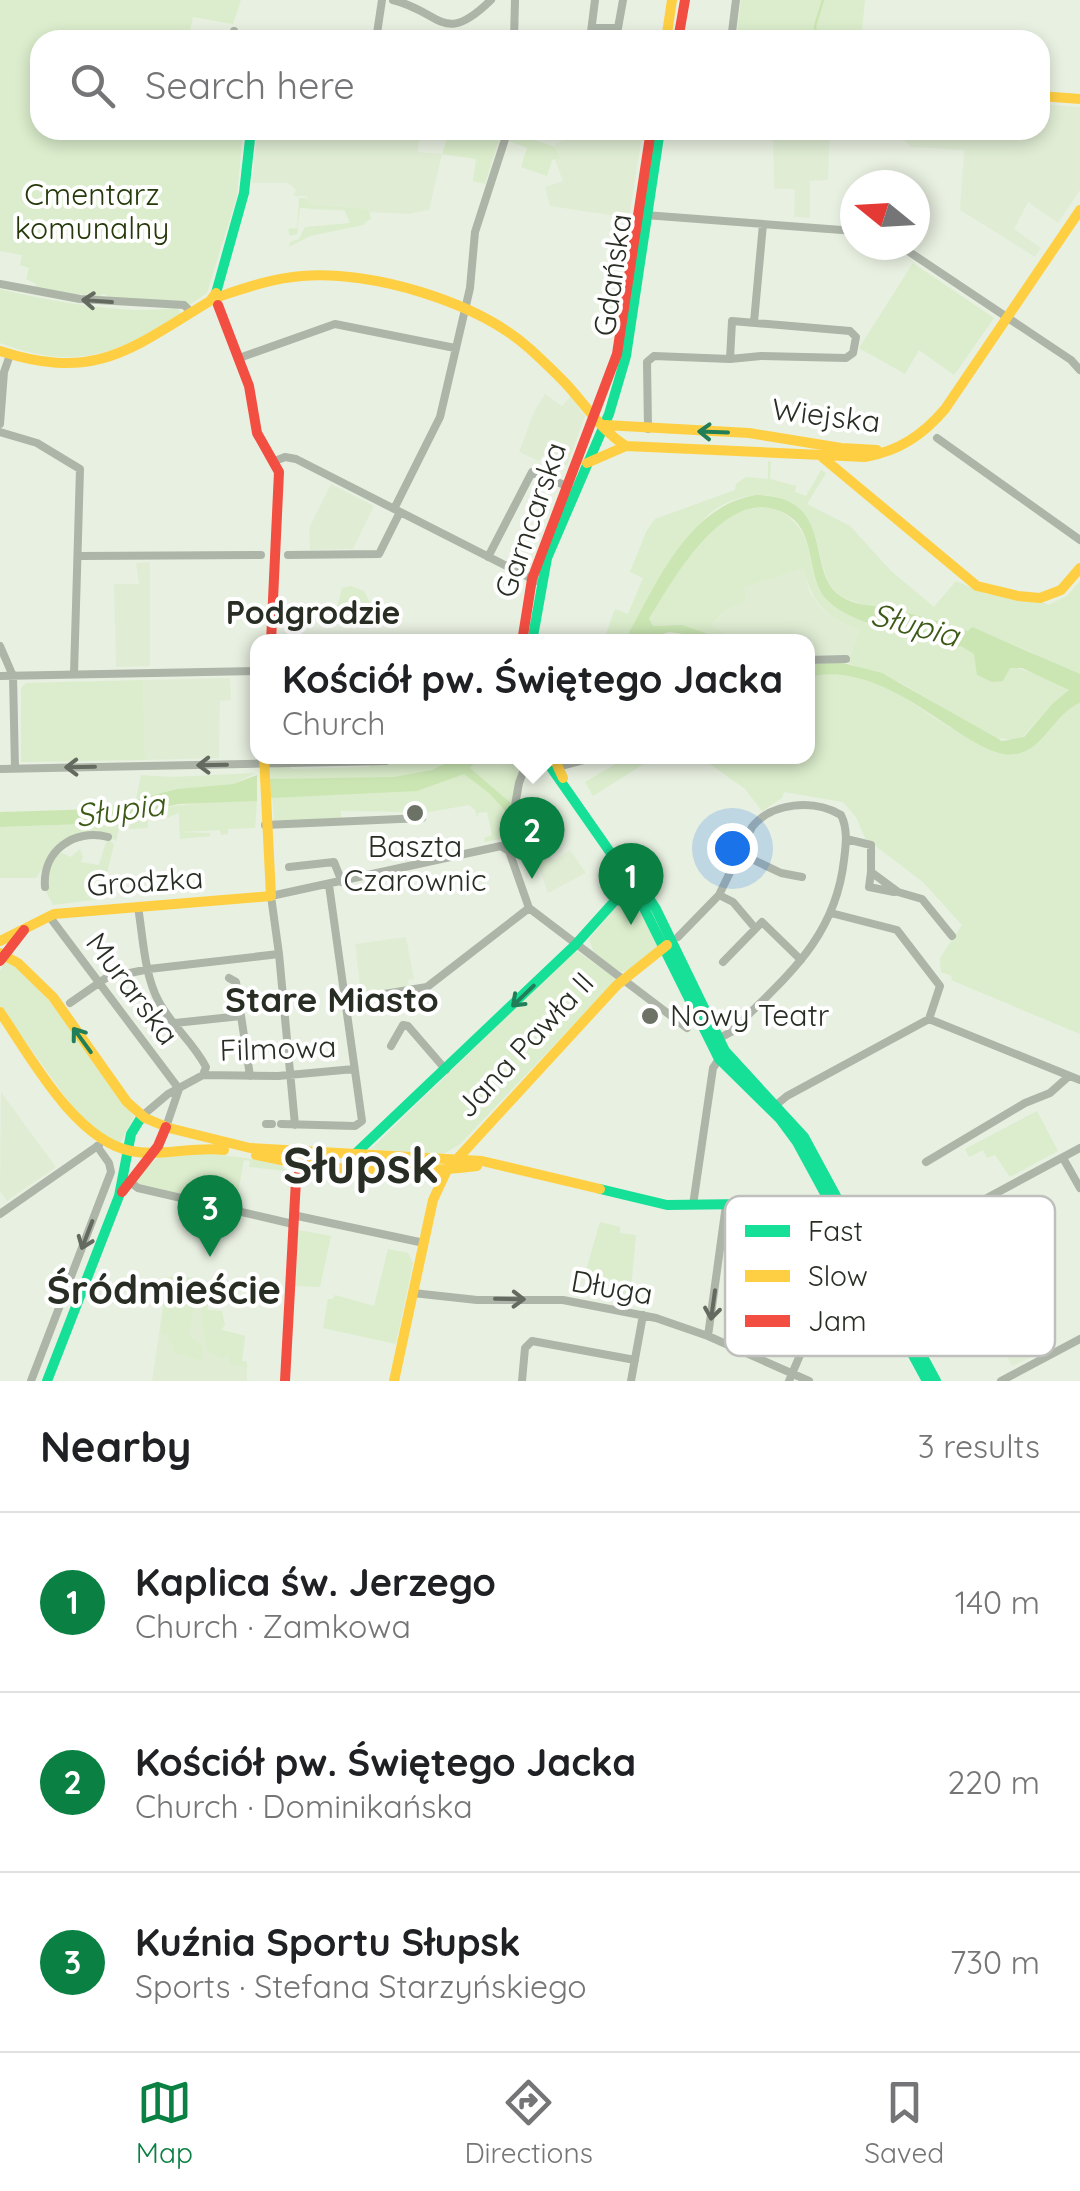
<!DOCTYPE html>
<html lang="en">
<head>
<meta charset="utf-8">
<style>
	:root { --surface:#fff; --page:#f2f2f2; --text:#202124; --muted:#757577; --line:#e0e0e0; --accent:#0b8043 }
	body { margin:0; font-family:Quicksand,sans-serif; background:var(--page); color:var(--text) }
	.compass { position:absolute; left:840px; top:170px; width:90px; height:90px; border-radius:50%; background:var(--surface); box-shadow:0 5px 15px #0003; rotate:288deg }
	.you { position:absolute; left:732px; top:848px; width:35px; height:35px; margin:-25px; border:8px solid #fff; border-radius:50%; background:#1a73e8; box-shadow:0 0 0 15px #1a73e833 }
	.badge { display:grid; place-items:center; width:65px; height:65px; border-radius:50%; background:var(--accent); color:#fff; font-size:32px; font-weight:700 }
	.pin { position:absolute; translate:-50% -82px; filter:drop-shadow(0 2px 5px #0008) }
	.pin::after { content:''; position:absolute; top:52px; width:35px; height:30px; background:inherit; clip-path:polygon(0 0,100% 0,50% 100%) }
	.popup { position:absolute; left:250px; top:634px; width:565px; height:130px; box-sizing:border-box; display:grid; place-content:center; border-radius:20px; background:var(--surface); filter:drop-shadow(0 2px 8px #0005); font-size:32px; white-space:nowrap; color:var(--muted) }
	.popup b { font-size:38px; color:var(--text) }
	.popup::after { content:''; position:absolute; left:50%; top:100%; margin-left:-20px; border:20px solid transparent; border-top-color:var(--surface) }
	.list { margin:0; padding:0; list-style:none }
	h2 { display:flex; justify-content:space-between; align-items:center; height:130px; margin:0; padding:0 40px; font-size:42px }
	h2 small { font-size:32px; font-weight:400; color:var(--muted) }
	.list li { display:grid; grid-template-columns:65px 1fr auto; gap:30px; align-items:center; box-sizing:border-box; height:180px; padding:0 40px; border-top:2px solid var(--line) }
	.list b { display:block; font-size:38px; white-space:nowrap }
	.list p { margin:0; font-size:32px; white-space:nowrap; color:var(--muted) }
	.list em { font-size:32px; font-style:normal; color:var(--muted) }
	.icon { flex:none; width:55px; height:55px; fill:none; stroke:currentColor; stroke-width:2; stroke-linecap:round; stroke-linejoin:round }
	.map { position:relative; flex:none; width:1080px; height:1381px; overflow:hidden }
	.search { position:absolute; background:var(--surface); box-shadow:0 5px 15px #0003; left:30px; right:30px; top:30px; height:110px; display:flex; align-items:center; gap:25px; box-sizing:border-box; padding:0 35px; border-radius:30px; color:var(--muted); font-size:38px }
	.sheet { height:670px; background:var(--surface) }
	nav { display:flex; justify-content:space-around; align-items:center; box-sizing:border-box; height:140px; border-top:2px solid var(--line); background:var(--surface); font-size:28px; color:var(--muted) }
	nav a { display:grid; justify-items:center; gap:5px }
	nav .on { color:var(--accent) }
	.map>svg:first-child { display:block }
	.built { fill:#e0edd4 }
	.green { fill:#dbedcc }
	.water { fill:#cbe6b3 }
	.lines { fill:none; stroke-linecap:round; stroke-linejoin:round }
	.stream { stroke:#cbe6b3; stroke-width:2.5 }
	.street { stroke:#adb4a8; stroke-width:8 }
	.fast { stroke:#16e098; stroke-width:10 }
	.slow { stroke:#ffcf43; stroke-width:10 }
	.jam { stroke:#f24e42; stroke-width:10 }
	.oneway { stroke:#646a5f }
	.oneway2 { stroke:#207e58 }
	.poi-dot { fill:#6c7266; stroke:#fff; stroke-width:4 }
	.labels { text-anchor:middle; stroke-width:8; stroke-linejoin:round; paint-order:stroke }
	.park-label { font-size:30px; fill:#25390a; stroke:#fff }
	.street-label { font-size:30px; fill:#292e24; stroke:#fff }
	.poi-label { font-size:30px; fill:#292e24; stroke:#fff }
	.neighbourhood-label { font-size:32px; font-weight:bold; fill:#292e24; stroke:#fff }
	.water-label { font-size:32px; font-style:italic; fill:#3d5a16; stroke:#fff }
	.quarter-label { font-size:35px; font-weight:bold; fill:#292e24; stroke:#fff }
	.district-label { font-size:40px; font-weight:bold; fill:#292e24; stroke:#fff }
	.town-label { font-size:50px; font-weight:bold; fill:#292e24; stroke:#fff }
	.key { fill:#fff; stroke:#bfc0bd; stroke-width:2.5 }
	.key-label { font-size:28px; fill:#292e24 }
</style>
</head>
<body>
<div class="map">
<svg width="1080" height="1381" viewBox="0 0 1080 1381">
	<rect width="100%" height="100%" fill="#e8f0e1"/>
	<path class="built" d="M1040 104 1080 107V190L1058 223 1028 202 1014 229 1041 248 1035 257 960 210 964 150 911 147 894 131 1040 130Z
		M257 130H420L418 152 442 154 429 210 408 214 307 209V196H293L296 190 288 183H252Z
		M576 130H643L629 218 550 206 545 187 563 181 555 160 561 158 555 144 576 134Z
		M773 130H830L828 180 810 181V218L794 217 795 189H774Z
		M545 394 562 406 571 396 585 416 567 466 543 455 539 461 519 452 534 412Z
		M331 484 374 506 353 549 310 550 309 528Z
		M150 562V666L116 667 114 584H139L136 563Z
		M803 568 810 593 822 609 843 624 859 630 848 663 807 665V642L739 641 711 625 727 609 746 601 743 586Z
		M230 678 231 700 220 701 219 758 145 760 143 680Z
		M533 849 544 851 554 860 570 850 586 873 548 893 535 856H519L518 850Z
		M406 937 414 979 408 980 409 986 361 993 355 944Z
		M1 1092 56 1167 7 1201 0 1191Z
		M971 1214 991 1250 988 1253 995 1265 1008 1259 1054 1344 1038 1354 1035 1351 1028 1355 1030 1358 1012 1366 971 1290 915 1318 913 1315 909 1316 882 1266 883 1261Z
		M167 1277 203 1278V1283H213L207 1309 220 1311 221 1330 245 1336 242 1361 247 1362V1381H152Z"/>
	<path class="green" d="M0 0H241L233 24 193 17 188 40H40V130H243L237 196 207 293 188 306 107 299 106 294H101V297L35 289 36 284 26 279 29 268 20 265 22 255 0 251Z
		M741 0H865L861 40H736Z
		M450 130H502L485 184 473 181 476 159 442 154Z
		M513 130H524L523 136 556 147 561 159 552 160 547 176 521 167 527 148 509 141Z
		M299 198H306L309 205 368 209 371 218 363 225 310 236 289 247 290 242 299 239 305 227 350 223 344 209 300 208 297 234 290 236 288 229 297 228Z
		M913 263 994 318 954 375 919 350 905 374 859 348Z
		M0 289C44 300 134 317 177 307L181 314C117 355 74 371 0 343Z
		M768 461 771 462 770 479 796 486 795 492 806 496 821 470 826 473 807 504 850 526 891 571 934 607 956 581 986 594 1038 600 1048 605 1067 596 1080 581V678L1029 651 972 628 969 631C944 622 849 606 837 593 815 571 824 532 800 510 775 486 734 493 709 514 700 522 693 535 686 545 664 576 644 608 624 641L603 642 615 609 628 614 643 578 630 572 647 530 655 519 735 490 736 484 746 477 768 479Z
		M771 507C826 530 798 573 830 603 855 626 917 635 950 644V650L961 646C994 667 1042 669 1069 691L1052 704 1020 740 994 738 900 682 848 663 859 630C826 618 812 602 803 568L744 587 746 601 727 609 711 625 739 641C708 641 693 621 653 626L648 622C659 594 700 536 725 519 738 510 755 507 771 507Z
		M351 586 364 591 371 605 365 621C354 630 343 629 334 619L342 588Z
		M826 673C844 674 861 676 879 684 913 698 990 765 1022 753 1046 744 1055 713 1080 703V1034L951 980 952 976 941 972 940 958 962 925 923 882 865 838 856 817 843 802 784 792 782 798 762 811 745 789 700 757 807 756V677Z
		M143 680 145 760 21 762V688L26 683Z
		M413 756 527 757 513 801 508 833 504 838 485 842 484 838 492 835 487 812 478 813 477 818 475 810 469 805 423 813 417 809 413 812 341 811V820L274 821 270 768 288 765 292 769 370 767 367 762 395 764Z
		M627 757H655L593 796 585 782Z
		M256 773 233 784 177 789 136 799 141 775 172 777Z
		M245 799 257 801 255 828 228 829V834L221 835 220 830 181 832 210 833V836L180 839 179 813 166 818 165 810 148 816V828L129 829 133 815C169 803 207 804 245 799Z
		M122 816 116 841 106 835 84 832 58 851 71 857 80 849 83 858 80 862 99 865 107 839 114 844 101 899 53 905 44 888 46 863 36 878H0V827L84 824Z
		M628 897H635L660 947 630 970 621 972 594 953 589 939 621 901Z
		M575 950 617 979 460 1144 442 1155 371 1149Z
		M6 960 37 984 134 1117 119 1145 101 1137 69 1102 0 1006V971Z
		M1037 1111 1058 1151 1010 1177 995 1155 987 1158 983 1150 969 1157 965 1149Z
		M189 1151 277 1162 290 1174 288 1191 286 1171 249 1167 250 1161 244 1160 235 1209 137 1186 135 1181 156 1159Z
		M600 1222 620 1227V1233L636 1235 630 1299 618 1297 619 1283 586 1270Z
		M298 1230 331 1236 320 1287 295 1286Z
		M388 1249 408 1253 413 1263 396 1344 323 1328 328 1299H333L335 1295 374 1306Z
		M167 1277 203 1278V1283H213L207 1310 222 1311 225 1325 221 1330 245 1336 242 1361 247 1362V1368L229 1364V1355L224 1359 208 1352 202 1325V1282L196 1296 189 1336 203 1346 202 1361 173 1352 174 1347 167 1340 169 1334H161Z
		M762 1290 799 1298 797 1303H784L770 1345 731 1329 733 1310 734 1318 773 1321V1325L775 1307 743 1305 740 1299 720 1298H738L742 1292 760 1296Z"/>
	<path class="water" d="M756 495C839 496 803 574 842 597 853 604 866 605 879 607 909 613 940 621 968 631L972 627 1080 674V703C1055 713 1046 745 1021 753 973 769 895 655 807 677V665L839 662 882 673 1002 741 1024 737 1052 704 1069 690 1022 668H1010L1003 681 992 682 977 675 974 654 961 646 950 650V644C915 635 853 626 828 601 808 582 815 546 798 524 793 518 787 514 780 511 724 487 672 581 649 619L653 626 682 625 728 641H701L690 635 669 632 642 641 624 642C655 587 687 506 756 495Z
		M458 757H479L470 768 513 805 511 817 489 793 464 774 417 791 271 798 270 779 394 777 432 770Z
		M257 775V801L179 804 84 824 0 827V812L98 809 177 789 233 784Z"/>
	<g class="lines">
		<path class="stream" d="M817 40 815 26 823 0"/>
		<path class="street" d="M393 0C442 12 443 47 491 0
			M592 28H618L623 0
			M232 40 234 31
			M376 40 382 0
			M514 40 515 0
			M590 40 595 0
			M731 40 736 0
			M645 215 855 231
			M899 245 1071 360 1080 370
			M0 284 80 299 184 305 191 312
			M754 322 763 224
			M239 358 335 324 455 348
			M0 424 4 372 10 355
			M648 429 647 362 654 356 730 359 761 356 846 358 853 353 856 337 850 331 732 321 730 359
			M0 432 37 443 80 469 74 674
			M937 438 1080 540
			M275 461 285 457 296 459 536 581
			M394 509 440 417 470 288 475 232 508 130
			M288 555 379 554 400 512
			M79 556 261 555
			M488 557 532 472 567 486
			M0 646 13 676 15 768
			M807 660 846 659
			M0 676 257 671
			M554 768 599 756
			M0 769 386 761 402 756
			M512 822 519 783 529 756
			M265 825 422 818
			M846 839 871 845V872L898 892 922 899 952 936
			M739 853 781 873 802 877
			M289 867 334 862 342 882
			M871 872 869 887 894 892
			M45 887C42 851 74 828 108 837
			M719 895 733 902 755 928
			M138 907C143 936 144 975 159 1002 172 1026 193 1042 206 1067L203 1075
			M49 916 179 1089
			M678 937 719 895 752 827C772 802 814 799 841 815 848 829 846 845 844 860 835 940 784 978 731 1032L714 1041
			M279 954 295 1125
			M723 962 762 922 801 960
			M229 978 236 982 250 1076
			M347 1000 427 987 529 908
			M70 1003 106 978 149 969 279 954 271 896 501 846 509 851 529 908 687 1028
			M929 1019 1080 1080
			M175 1023 241 1016
			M391 1046 403 1025 408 1026 446 1070
			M203 1075 278 1076 354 1069
			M776 1105 787 1096 929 1019 940 986 897 930 831 913
			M142 1116 168 1094 203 1075
			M266 1124H272
			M281 1124 355 1126 362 1121 329 885
			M166 1127 179 1089
			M1063 1158 1080 1188
			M926 1162 1025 1103 1050 1093 1069 1076
			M130 1182 138 1188 293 1224
			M693 1205 713 1068 719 1059
			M0 1214 99 1145
			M293 1215 424 1243
			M868 1262 1080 1148
			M413 1293 477 1300H563L656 1318 708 1336 809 1381
			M708 1336 726 1205
			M31 1381 111 1172 109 1163 97 1146
			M522 1381 525 1348 532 1341 635 1360
			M631 1381 643 1315
			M789 1381 811 1329 826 1270
			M1001 1381 1080 1339"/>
		<path class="fast" d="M216 293 244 193 251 130
			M532 642 547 558 609 414 626 356 660 130
			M543 756 631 882 719 1059 780 1119 797 1142 927 1381
			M627 864 656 909 725 1051 804 1137 936 1381
			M356 1153 576 944 620 895 626 873
			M600 1189 667 1205 827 1203 837 1198
			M47 1381 119 1196 131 1134 142 1116"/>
		<path class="slow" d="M666 40 672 0
			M1040 96 1080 99
			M221 296C248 287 274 278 302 276 372 270 478 302 530 349 543 361 556 373 568 386 587 407 602 431 626 446
			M0 351C96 382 131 349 210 301L216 293
			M605 425 749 433 841 448 877 450
			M822 457 977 586 1018 596 1040 598 1061 590 1080 568
			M587 463 626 446 865 457C899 451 923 435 945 409L1080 210
			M553 756 563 778
			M0 941 54 914 271 896 264 756
			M0 953 18 963 53 997 127 1102 145 1118 169 1128 250 1148 482 1161 600 1189
			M0 1012C30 1056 75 1140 131 1151 161 1157 193 1146 224 1150
			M256 1155C324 1171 408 1175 477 1166
			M394 1381 433 1200 447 1170 617 985 667 945"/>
		<path class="jam" d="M678 40 685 0
			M218 305 249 386 257 433 279 472 271 642
			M522 642 532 579 617 354 651 130
			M0 961 24 930
			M122 1192 158 1146 166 1127
			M285 1381 296 1180 304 1164"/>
	</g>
	<defs><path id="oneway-shaft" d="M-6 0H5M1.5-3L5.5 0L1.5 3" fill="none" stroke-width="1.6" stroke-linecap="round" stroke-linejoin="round" transform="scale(2.5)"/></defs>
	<g class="oneway">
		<use href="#oneway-shaft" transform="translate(97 301) rotate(-176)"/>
		<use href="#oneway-shaft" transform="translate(212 765) rotate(179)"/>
		<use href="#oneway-shaft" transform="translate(80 767) rotate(179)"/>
		<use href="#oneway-shaft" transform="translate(87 1235) rotate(111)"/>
		<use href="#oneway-shaft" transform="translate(510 1299) rotate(1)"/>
		<use href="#oneway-shaft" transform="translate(713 1305) rotate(98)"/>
	</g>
	<g class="oneway2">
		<use href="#oneway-shaft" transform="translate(713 432) rotate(-178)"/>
		<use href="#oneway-shaft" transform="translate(523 996) rotate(136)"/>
		<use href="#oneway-shaft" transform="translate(82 1040) rotate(-126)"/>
	</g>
	<g class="poi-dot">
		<circle cx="415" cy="813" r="10"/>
		<circle cx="650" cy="1016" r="10"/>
	</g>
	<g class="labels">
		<g class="park-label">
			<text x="92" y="205">Cmentarz<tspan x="92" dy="34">komunalny</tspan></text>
		</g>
		<g class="street-label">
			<text transform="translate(613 275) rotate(-82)" y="10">Gdańska</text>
			<text transform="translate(826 416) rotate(7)" y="10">Wiejska</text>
			<text transform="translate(531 520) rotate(-71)" y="10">Garncarska</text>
			<text transform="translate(145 882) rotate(-4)" y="10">Grodzka</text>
			<text transform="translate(132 989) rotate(53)" y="10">Murarska</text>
			<text transform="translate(525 1045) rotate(-47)" y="10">Jana Pawła II</text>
			<text transform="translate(278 1049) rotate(-2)" y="10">Filmowa</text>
			<text transform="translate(612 1288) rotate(10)" y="10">Długa</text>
		</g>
		<g class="poi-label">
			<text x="415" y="857">Baszta<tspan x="415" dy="34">Czarownic</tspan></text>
			<text x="670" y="1026" text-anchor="start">Nowy Teatr</text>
		</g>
		<g class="neighbourhood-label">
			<text x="313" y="624">Podgrodzie</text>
		</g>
		<g class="water-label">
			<text transform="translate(915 625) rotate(15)" y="11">Słupia</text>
			<text transform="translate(120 810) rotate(-8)" y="11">Słupia</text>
		</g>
		<g class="quarter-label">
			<text x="332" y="1012">Stare Miasto</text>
		</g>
		<g class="district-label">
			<text x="164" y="1304">Śródmieście</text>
		</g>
		<g class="town-label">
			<text x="361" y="1183">Słupsk</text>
		</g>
	</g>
	<rect x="725" y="1196" width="330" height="160" rx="15" class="key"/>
	<rect x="745" y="1225" width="45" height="12" fill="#16e098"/>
	<rect x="745" y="1270" width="45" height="12" fill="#ffcf43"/>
	<rect x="745" y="1315" width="45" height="12" fill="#f24e42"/>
	<g class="key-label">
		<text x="808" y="1241">Fast</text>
		<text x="808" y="1286">Slow</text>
		<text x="808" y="1331">Jam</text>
	</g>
</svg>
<svg class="compass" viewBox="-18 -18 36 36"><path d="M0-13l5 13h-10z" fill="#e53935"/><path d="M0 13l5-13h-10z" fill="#757577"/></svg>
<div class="you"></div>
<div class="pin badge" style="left:631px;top:925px">1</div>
<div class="pin badge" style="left:532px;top:879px">2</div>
<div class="popup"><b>Kościół pw. Świętego Jacka</b>Church</div>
<div class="pin badge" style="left:210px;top:1257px">3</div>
<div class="search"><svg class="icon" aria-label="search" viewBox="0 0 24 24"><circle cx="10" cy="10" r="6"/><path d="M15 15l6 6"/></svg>Search here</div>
</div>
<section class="sheet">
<h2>Nearby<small>3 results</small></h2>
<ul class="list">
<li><span class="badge">1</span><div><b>Kaplica św. Jerzego</b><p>Church · Zamkowa</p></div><em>140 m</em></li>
<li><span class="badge">2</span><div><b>Kościół pw. Świętego Jacka</b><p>Church · Dominikańska</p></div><em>220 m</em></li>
<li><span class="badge">3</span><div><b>Kuźnia Sportu Słupsk</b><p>Sports · Stefana Starzyńskiego</p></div><em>730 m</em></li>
</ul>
</section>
<nav>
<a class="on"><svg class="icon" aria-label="map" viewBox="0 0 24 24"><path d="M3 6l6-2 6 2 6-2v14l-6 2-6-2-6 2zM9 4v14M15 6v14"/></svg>Map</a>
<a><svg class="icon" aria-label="directions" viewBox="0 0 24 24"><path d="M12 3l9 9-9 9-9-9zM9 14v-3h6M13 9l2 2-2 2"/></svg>Directions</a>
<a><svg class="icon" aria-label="saved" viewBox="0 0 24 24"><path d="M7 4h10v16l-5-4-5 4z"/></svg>Saved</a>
</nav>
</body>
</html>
